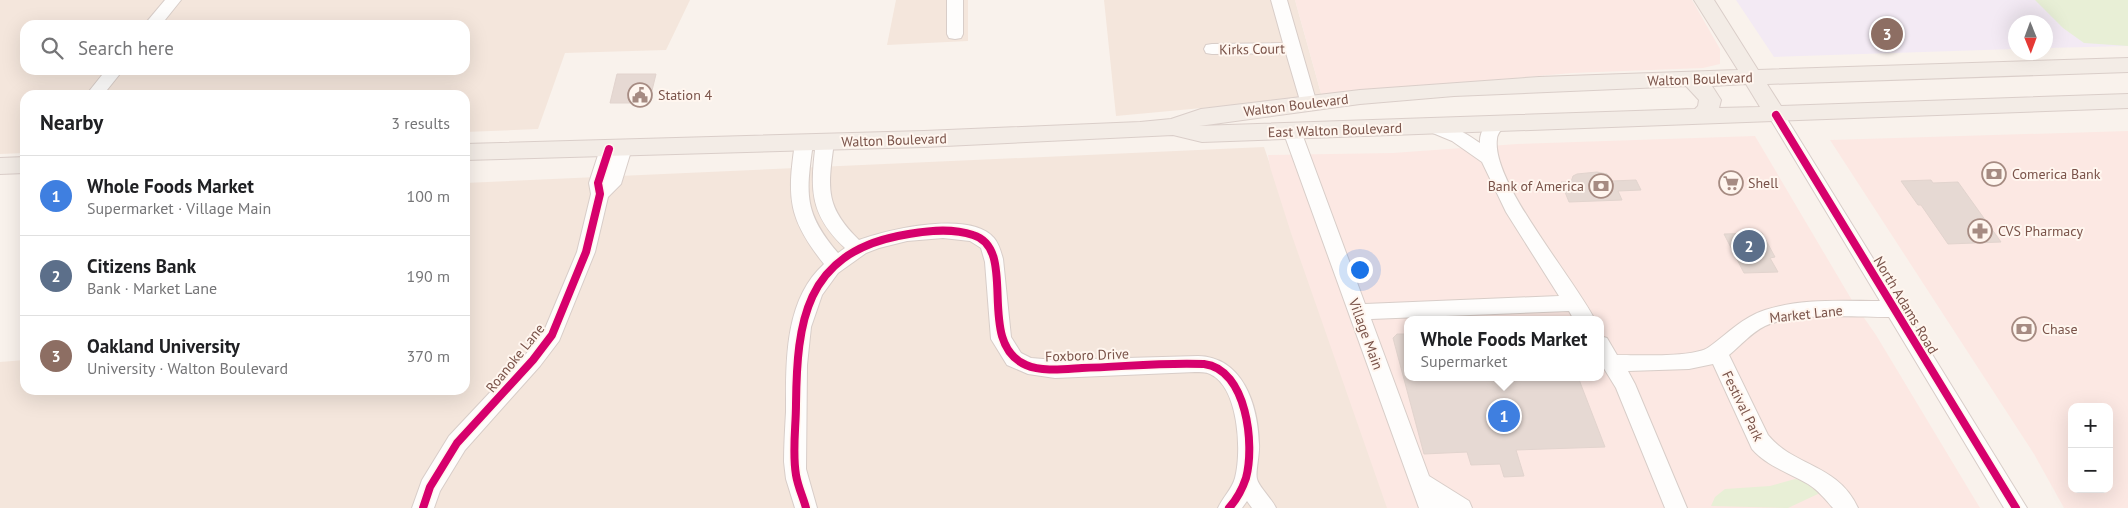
<!DOCTYPE html>
<html lang="en">
<head>
<meta charset="utf-8">
<style>
	:root { --surface:#fff; --page:#f2f2f2; --text:#202124; --muted:#757577; --line:#e0e0e0; --accent:#ea580c }
	body { margin:0; font-family:"PT Sans",sans-serif; background:var(--page); color:var(--text) }
	.controls { position:absolute; right:15px; bottom:15px; display:grid; overflow:hidden; border-radius:10px; box-shadow:0 5px 20px #0002 }
	.controls button { width:45px; height:45px; display:grid; place-items:center; padding:0; border:0; border-bottom:1px solid var(--line); background:var(--surface); color:var(--text); font:25px sans-serif }
	.compass { position:absolute; left:2008px; top:15px; width:45px; height:45px; border-radius:50%; background:var(--surface); box-shadow:0 5px 20px #0002; rotate:179deg }
	.you { position:absolute; left:1359px; top:269px; width:18px; height:18px; margin:-12px; border:4px solid #fff; border-radius:50%; background:#1a73e8; box-shadow:0 0 0 8px #1a73e833 }
	.badge { display:grid; place-items:center; width:32px; height:32px; border-radius:50%; background:var(--accent); color:#fff; font-size:16px; font-weight:700 }
	.pin { position:absolute; translate:-50% -50%; border:2px solid #fff; box-shadow:0 1px 5px #0006 }
	.popup { position:absolute; left:1404px; top:316px; width:200px; height:65px; box-sizing:border-box; display:grid; place-content:center; border-radius:10px; background:var(--surface); filter:drop-shadow(0 1px 4px #0005); font-size:16px; white-space:nowrap; color:var(--muted) }
	.popup b { font-size:19px; color:var(--text) }
	.popup::after { content:''; position:absolute; left:50%; top:100%; margin-left:-10px; border:10px solid transparent; border-top-color:var(--surface) }
	.list { margin:0; padding:0; list-style:none }
	h2 { display:flex; justify-content:space-between; align-items:center; height:65px; margin:0; padding:0 20px; font-size:21px }
	h2 small { font-size:16px; font-weight:400; color:var(--muted) }
	.list li { display:grid; grid-template-columns:32px 1fr auto; gap:15px; align-items:center; box-sizing:border-box; height:80px; padding:0 20px; border-top:1px solid var(--line) }
	.list b { display:block; font-size:19px; white-space:nowrap }
	.list p { margin:0; font-size:16px; white-space:nowrap; color:var(--muted) }
	.list em { font-size:16px; font-style:normal; color:var(--muted) }
	.icon { flex:none; width:28px; height:28px; fill:none; stroke:currentColor; stroke-width:2; stroke-linecap:round; stroke-linejoin:round }
	.map { position:relative; flex:none; width:2128px; height:508px; overflow:hidden }
	.search { position:absolute; background:var(--surface); box-shadow:0 5px 20px #0002; left:20px; top:20px; width:450px; height:55px; display:flex; align-items:center; gap:12px; box-sizing:border-box; padding:0 18px; border-radius:15px; color:var(--muted); font-size:19px }
	.panel { position:absolute; background:var(--surface); box-shadow:0 5px 20px #0002; left:20px; top:90px; width:450px; height:305px; border-radius:15px }
	.map>svg:first-child { display:block }
	.residential { fill:#f4e6dc; fill-rule:evenodd }
	.commercial { fill:#fce8e3; fill-rule:evenodd }
	.education { fill:#f3eaf4 }
	.green { fill:#e8efd6 }
	.building { fill:#e6d9d3; stroke:#e2d4ce }
	.lines { fill:none; stroke-linecap:round; stroke-linejoin:round }
	.minor-casing { stroke:#d8cdc8; stroke-width:2 }
	.major-casing { stroke:#dacec9; stroke-width:2 }
	.minor { fill:#fefdfc; fill-rule:evenodd }
	.major { fill:#f3ece6; fill-rule:evenodd }
	.cycleway-casing { stroke:#fff6ef; stroke-width:11 }
	.cycleway { stroke:#d6006c; stroke-width:8 }
	.labels { text-anchor:middle; stroke-width:4; stroke-linejoin:round; paint-order:stroke }
	.street-label { font-size:14px; fill:#7a5349; stroke:#fff6ef }
	.poi-label { font-size:14px; fill:#7a5349; stroke:#fff6ef; text-anchor:start }
</style>
</head>
<body>
<div class="map">
<svg width="2128" height="508" viewBox="0 0 2128 508">
	<rect width="100%" height="100%" fill="#f9f2ec"/>
	<path class="residential" d="M0 0H690L666 50 565 53 538 129 465 132V95H25V153L0 154ZM25 25H465V70H25Z
		M896 0H968V41L887 45Z
		M1104 0H1295L1322 97 1116 116Z
		M1264 147 1388 508H0V362L25 360V390H465V183Z"/>
	<path class="commercial" d="M1295 0H1692L1720 49V64L1703 68 1572 73 1411 87 1322 97Z
		M2128 131V508H2064L2034 454 1830 140ZM2072 407H2109V489H2072Z
		M1755 136 1853 302 1876 335 1980 508H1387L1291 233 1270 167 1268 155 1393 153 1517 144ZM1408 320H1600V377H1408Z"/>
	<path class="education" d="M1736 0H2128V46L2046 48V22H2016L2015 49 1774 57Z"/>
	<path class="green" d="M2035 0H2128V46L2084 43 2063 28Z
		M1795 479 1806 481 1820 493 1788 508 1711 506 1715 497 1725 489 1770 486Z"/>
	<path class="building" d="M617 74H656L649 103H610Z
		M1597 172 1607 174 1612 181 1636 180 1641 190 1618 191 1622 200 1569 202 1561 182H1571L1573 176 1577 174Z
		M1931 180 1933 183 1958 182 2001 242 1948 244 1921 205H1918L1901 181Z
		M1762 233 1775 257 1770 258 1778 272 1744 273 1724 234Z
		M1397 334H1408V377H1578L1605 447 1516 450 1524 476 1504 477 1500 464 1471 465 1467 452 1424 454 1393 338Z"/>
	<g class="lines">
		<g class="minor-casing">
			<path id="minor" d="M165 0H181L161 25H144Z
				M947 0H963V34L961 38 955 39 949 38 947 34Z
				M1271 0H1287L1317 104 1315 108 1309 110 1303 108 1301 104 1286 53 1212 54 1206 53 1204 49 1206 45 1212 44 1283 43Z
				M106 70H123L103 95H86Z
				M1776 109 1782 111 2027 508H2004L1889 317C1856 317 1794 312 1765 326 1751 333 1741 345 1729 355L1768 435C1794 467 1838 464 1858 508H1833C1825 499 1818 490 1808 484 1788 472 1768 467 1752 449L1713 364 1689 369 1628 371 1635 384 1687 508H1665L1616 388 1600 362V336L1607 338 1617 355C1637 355 1694 358 1709 347 1727 334 1743 317 1765 310 1802 298 1842 301 1880 301L1768 115 1770 111Z
				M1498 117 1504 119 1507 123C1503 128 1497 133 1497 139 1491 182 1574 278 1595 320H1574L1569 311 1371 319 1429 476 1469 501 1472 508H1419L1283 131 1286 127 1292 125 1298 127 1301 131 1365 304 1559 296 1506 212 1482 162 1452 141 1428 131 1425 127 1428 123C1444 118 1466 134 1480 143 1479 132 1487 120 1498 117Z
				M825 136 831 138 834 142C828 188 824 206 859 240 888 229 971 210 994 238 999 244 1001 252 1003 259L1011 337 1021 353 1031 358 1055 360 1198 356C1243 357 1258 405 1259 444 1260 453 1255 473 1257 479 1259 487 1272 499 1276 508H1252L1247 501 1242 508H1218C1223 497 1232 489 1235 478 1242 452 1239 387 1210 374 1206 372 1200 372 1195 372L1055 378 1028 374 1007 365 991 339 985 262 981 248 970 241 943 238 907 241 879 248 866 253 838 273 822 295 811 327 807 365 806 469 817 508H795L786 479 784 462C784 446 785 429 786 412 786 362 784 300 824 264 788 219 787 198 795 143L798 139 804 137 810 139 813 143C806 194 803 212 838 253L845 248C809 214 810 189 816 142L819 138Z
				M623 142 629 144 632 148 621 184 608 197 595 252 559 341 540 366 465 450 440 491 434 508H412L422 480 449 436 526 354 544 331 577 252 591 194 589 183 600 149 603 145 609 143 616 146Z"/>
		</g>
		<g class="major-casing">
			<path id="major" d="M1694 0H1714L1758 70 2128 58V72L1767 84 1781 106 2128 94V108L1202 142 1173 135 924 147 465 160V144L924 131 1140 122 1171 119 1201 109 1360 90 1539 77 1738 70ZM1746 84 1760 107 1719 108 1721 100 1712 86ZM1686 86 1699 100 1698 106 1695 109 1199 126 1360 104 1454 96Z
				M25 157V173L0 174V158Z"/>
		</g>
		<use href="#minor" class="minor"/>
		<use href="#major" class="major"/>
		<g class="cycleway-casing">
			<path id="cycleway" d="M1776 115 2016 508
				M423 508 430 487 457 443 533 360 552 335 586 252 600 194 598 183 609 149
				M806 508C803 497 798 487 796 475 792 452 796 427 796 404 797 322 805 255 898 236 922 231 950 227 973 235 1020 249 974 343 1026 365 1042 372 1065 369 1082 368 1122 367 1163 362 1204 364 1247 369 1255 445 1246 478 1242 490 1237 499 1229 508"/>
		</g>
		<use href="#cycleway" class="cycleway"/>
	</g>
	<defs>
		<g id="civic-ring" transform="scale(1.25)"><circle r="9.5" fill="#fff6ef" stroke="#a68b82" stroke-width="1.5"/><path d="M-.6-6.5H3V-4.5H.6V-3L4-1V1h2V6H-6V1h2V-1L-.6-3ZM-1.2 2.5V6h2.4V2.5Z" fill="#a68b82"/></g>
		<g id="bank-ring" transform="scale(1.25)"><circle r="9.5" fill="#fff6ef" stroke="#a68b82" stroke-width="1.5"/><path d="M-6-4H6V4H-6ZM0-2.3a2.3 2.3 0 1 0 0 4.6a2.3 2.3 0 1 0 0-4.6Z" fill="#a68b82"/></g>
		<g id="supermarket-ring" transform="scale(1.25)"><circle r="9.5" fill="#fff6ef" stroke="#a68b82" stroke-width="1.5"/><path d="M-6-5.5h2.5l.6 2H6L4.5 2H-2.5L-4.4-4H-6ZM-1.5 3.2a1.3 1.3 0 1 0 .1 0ZM3 3.2a1.3 1.3 0 1 0 .1 0Z" fill="#a68b82"/></g>
		<g id="pharmacy-ring" transform="scale(1.25)"><circle r="9.5" fill="#fff6ef" stroke="#a68b82" stroke-width="1.5"/><path d="M-2-6h4v4h4v4h-4v4h-4v-4h-4v-4h4Z" fill="#a68b82"/></g>
	</defs>
	<g fill-rule="evenodd">
		<use href="#civic-ring" x="640" y="95"/>
		<use href="#bank-ring" x="1994" y="174"/>
		<use href="#supermarket-ring" x="1731" y="183"/>
		<use href="#bank-ring" x="1601" y="186"/>
		<use href="#pharmacy-ring" x="1980" y="231"/>
		<use href="#bank-ring" x="2024" y="329"/>
	</g>
	<g class="labels">
		<g class="street-label">
			<text transform="translate(1252 49) rotate(-1)" y="5">Kirks Court</text>
			<text transform="translate(1700 79) rotate(-2)" y="5">Walton Boulevard</text>
			<text transform="translate(1296 105) rotate(-7)" y="5">Walton Boulevard</text>
			<text transform="translate(1335 130) rotate(-2)" y="5">East Walton Boulevard</text>
			<text transform="translate(894 140) rotate(-2)" y="5">Walton Boulevard</text>
			<text transform="translate(1906 305) rotate(59)" y="5">North Adams Road</text>
			<text transform="translate(1806 314) rotate(-6)" y="5">Market Lane</text>
			<text transform="translate(1366 334) rotate(70)" y="5">Village Main</text>
			<text transform="translate(1087 355) rotate(-2)" y="5">Foxboro Drive</text>
			<text transform="translate(515 358) rotate(-51)" y="5">Roanoke Lane</text>
			<text transform="translate(1743 406) rotate(64)" y="5">Festival Park</text>
		</g>
		<g class="poi-label">
			<text x="658" y="100">Station 4</text>
			<text x="2012" y="179">Comerica Bank</text>
			<text x="1748" y="188">Shell</text>
			<text x="1584" y="191" text-anchor="end">Bank of America</text>
			<text x="1998" y="236">CVS Pharmacy</text>
			<text x="2042" y="334">Chase</text>
		</g>
	</g>
</svg>
<div class="controls">
<button>+</button>
<button>−</button>
</div>
<svg class="compass" viewBox="-18 -18 36 36"><path d="M0-13l5 13h-10z" fill="#e53935"/><path d="M0 13l5-13h-10z" fill="#757577"/></svg>
<div class="you"></div>
<div class="pin badge" style="left:1504px;top:416px;background:#3f7fe0">1</div>
<div class="popup"><b>Whole Foods Market</b>Supermarket</div>
<div class="pin badge" style="left:1749px;top:246px;background:#5c6f8a">2</div>
<div class="pin badge" style="left:1887px;top:34px;background:#8d6e63">3</div>
<div class="search"><svg class="icon" aria-label="search" viewBox="0 0 24 24"><circle cx="10" cy="10" r="6"/><path d="M15 15l6 6"/></svg>Search here</div>
<section class="panel">
<h2>Nearby<small>3 results</small></h2>
<ul class="list">
<li><span class="badge" style="background:#3f7fe0">1</span><div><b>Whole Foods Market</b><p>Supermarket · Village Main</p></div><em>100 m</em></li>
<li><span class="badge" style="background:#5c6f8a">2</span><div><b>Citizens Bank</b><p>Bank · Market Lane</p></div><em>190 m</em></li>
<li><span class="badge" style="background:#8d6e63">3</span><div><b>Oakland University</b><p>University · Walton Boulevard</p></div><em>370 m</em></li>
</ul>
</section>
</div>
</body>
</html>
